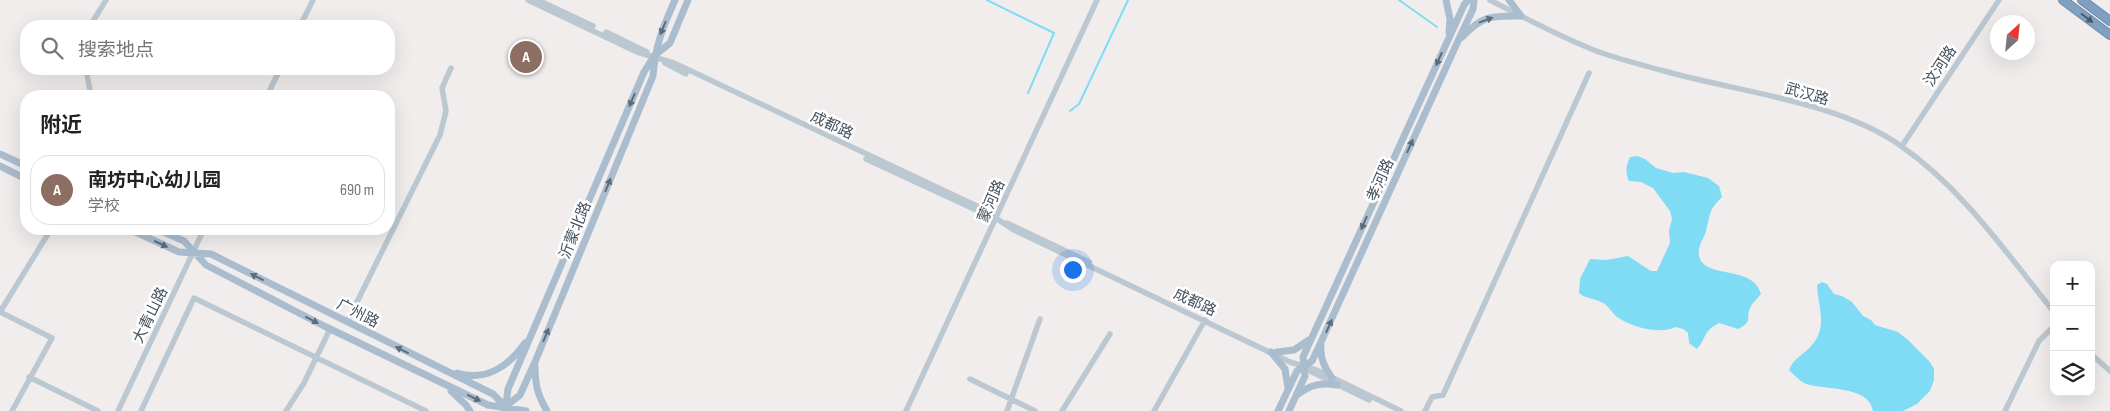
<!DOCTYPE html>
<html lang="zh">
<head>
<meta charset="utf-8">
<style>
	:root { --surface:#fff; --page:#f6f6f6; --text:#222; --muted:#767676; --line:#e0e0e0; --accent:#ea580c }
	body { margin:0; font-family:"Sofia Sans Condensed","Noto Sans SC",sans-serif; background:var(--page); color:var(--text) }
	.controls { position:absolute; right:15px; bottom:15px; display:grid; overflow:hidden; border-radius:10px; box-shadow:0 5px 20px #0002 }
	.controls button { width:45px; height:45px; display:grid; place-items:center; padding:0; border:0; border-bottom:1px solid var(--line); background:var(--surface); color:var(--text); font:25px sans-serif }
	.compass { position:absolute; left:1990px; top:15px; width:45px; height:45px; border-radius:50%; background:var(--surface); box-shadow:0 5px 20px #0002; rotate:27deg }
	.you { position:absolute; left:1072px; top:269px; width:18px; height:18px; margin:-12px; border:4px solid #fff; border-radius:50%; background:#1a73e8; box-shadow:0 0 0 8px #1a73e833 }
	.badge { display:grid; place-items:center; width:32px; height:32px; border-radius:50%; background:var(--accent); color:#fff; font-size:16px; font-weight:700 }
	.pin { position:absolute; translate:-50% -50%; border:2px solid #fff; box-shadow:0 1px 5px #0006 }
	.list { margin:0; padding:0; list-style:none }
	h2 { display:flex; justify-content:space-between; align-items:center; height:65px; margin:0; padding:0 20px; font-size:21px }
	h2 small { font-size:16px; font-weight:400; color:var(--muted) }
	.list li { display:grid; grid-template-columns:32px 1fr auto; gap:15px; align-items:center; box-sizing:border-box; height:70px; margin:0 10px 10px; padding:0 10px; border:1px solid var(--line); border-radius:20px }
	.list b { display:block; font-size:19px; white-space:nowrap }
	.list p { margin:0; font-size:16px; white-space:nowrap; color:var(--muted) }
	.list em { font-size:16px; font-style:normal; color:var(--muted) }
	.icon { flex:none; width:28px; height:28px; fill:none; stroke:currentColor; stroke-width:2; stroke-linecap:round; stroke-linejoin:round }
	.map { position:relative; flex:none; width:2110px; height:411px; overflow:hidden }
	.search { position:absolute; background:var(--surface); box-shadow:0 5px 20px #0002; left:20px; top:20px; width:375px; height:55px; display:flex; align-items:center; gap:12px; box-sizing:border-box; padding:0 18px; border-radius:20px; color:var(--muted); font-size:19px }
	.panel { position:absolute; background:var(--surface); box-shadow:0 5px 20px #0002; left:20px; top:90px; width:375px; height:145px; border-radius:20px }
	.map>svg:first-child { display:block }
	.water { fill:#80dcf4 }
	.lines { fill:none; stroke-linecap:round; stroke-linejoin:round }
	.stream { stroke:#80dcf4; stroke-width:2 }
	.highway-casing { stroke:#6c8bad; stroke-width:10 }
	.minor { stroke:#bcc8d1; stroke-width:5.5 }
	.major { stroke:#aabdcf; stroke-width:7 }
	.highway { stroke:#80a0c1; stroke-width:8 }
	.oneway { fill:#4a5967 }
	.oneway2 { fill:#5e6c7a }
	.labels { text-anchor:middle; stroke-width:5; stroke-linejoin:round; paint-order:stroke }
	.street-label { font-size:15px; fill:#44515d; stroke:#fff }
</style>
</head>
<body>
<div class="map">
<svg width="2110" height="411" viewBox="0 0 2110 411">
	<rect width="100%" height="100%" fill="#f1eded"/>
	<path class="water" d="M1637 156 1645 159 1656 168 1673 173 1684 172 1708 178 1719 186 1722 197C1708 211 1711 213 1706 231 1704 239 1697 246 1699 256 1705 280 1753 264 1761 294 1758 298 1752 303 1750 308 1745 319 1754 321 1738 329L1719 323C1702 332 1707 338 1697 349L1689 343 1688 333 1683 329 1676 327C1660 335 1631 327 1617 317 1612 313 1609 306 1603 303 1595 298 1586 299 1579 293L1580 279 1590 259 1606 260 1628 256 1651 271H1657L1670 243 1669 230 1672 219 1670 211 1653 188 1641 182 1629 181C1625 172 1626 166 1630 157Z
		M1822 282 1827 284 1834 294 1842 296 1852 302 1863 316 1871 320 1875 325 1898 332 1908 340 1930 362 1934 369V380L1930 391 1917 404 1903 411H1873C1869 384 1822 391 1804 383 1799 380 1793 374 1789 370 1794 357 1804 355 1812 345 1828 327 1818 306 1817 285Z"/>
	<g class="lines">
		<path class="stream" d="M987 0 1054 33 1028 93
			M1399 0 1437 27
			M1070 111 1079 104 1128 0"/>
		<g class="highway-casing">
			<path id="highway" d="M2063 0 2110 35
				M2082 0 2110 21"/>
		</g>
		<path class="minor" d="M528 0 637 52 674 63 981 208 1012 229 1290 362 1319 371 1401 411
			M538 0 593 26
			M1490 0C1525 18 1562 38 1599 52 1622 60 1645 66 1668 72 1740 92 1839 102 1901 146 1963 189 2007 254 2054 312
			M90 26 106 0
			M300 26 313 0
			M606 32 647 52
			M665 63 686 74
			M86 69 91 96
			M267 96 280 69
			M1902 146 1999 0
			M866 159 987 215
			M1007 223 1089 262
			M0 312 52 338 12 411
			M0 312 51 229
			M347 322 440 135 446 111 442 88 451 68
			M2091 354 2110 371
			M1310 371 1369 400
			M29 377 98 411
			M970 379 1035 411
			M118 411 204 229
			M141 411 194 298 426 411
			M286 411 304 383 330 329
			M906 411 1097 0
			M1007 411 1040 319
			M1062 411 1110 334
			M1154 411 1205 320
			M1425 411 1432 397 1443 395 1589 73
			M2005 411 2039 341 2054 326"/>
		<path class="major" d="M1446 0 1450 19 1449 32
			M1509 0 1521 16
			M1462 37C1483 15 1491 16 1521 16
			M0 154 26 166
			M0 166 26 179
			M129 229 179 252 211 254 493 394 510 411
			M157 229 184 241 206 265 324 326 488 405 526 411
			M1321 346C1320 359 1325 368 1332 378
			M1271 352 1285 369 1288 388
			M1277 352 1294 350 1309 340
			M535 364C535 384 537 394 547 411
			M457 373C486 382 509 366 525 343
			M451 391 466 405 470 411
			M1297 395C1310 385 1321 382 1337 385
			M505 407 520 395 535 362 653 76C655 46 663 27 675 0
			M505 411 508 389 644 72 654 56 670 43 688 0
			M1278 411 1297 371 1312 361 1321 342 1458 41 1473 9 1474 0
			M1289 411 1305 376 1303 357 1464 5 1468 0"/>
		<use href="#highway" class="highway"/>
	</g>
	<defs><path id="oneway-solid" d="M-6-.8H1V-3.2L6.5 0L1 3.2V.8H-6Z" transform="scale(1.25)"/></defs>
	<use class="oneway" href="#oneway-solid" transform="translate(2087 18) rotate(37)"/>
	<g class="oneway2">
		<use href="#oneway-solid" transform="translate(1486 20) rotate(-20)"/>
		<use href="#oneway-solid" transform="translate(663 28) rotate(113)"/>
		<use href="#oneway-solid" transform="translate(1439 59) rotate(114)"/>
		<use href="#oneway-solid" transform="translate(632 100) rotate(113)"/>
		<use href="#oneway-solid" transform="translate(1410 146) rotate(-66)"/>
		<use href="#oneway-solid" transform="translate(608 185) rotate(-68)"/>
		<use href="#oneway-solid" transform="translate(1364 223) rotate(114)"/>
		<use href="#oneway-solid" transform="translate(161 244) rotate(25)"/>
		<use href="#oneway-solid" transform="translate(257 277) rotate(-153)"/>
		<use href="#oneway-solid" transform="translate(312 320) rotate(27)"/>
		<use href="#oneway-solid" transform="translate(1329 326) rotate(-66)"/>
		<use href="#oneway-solid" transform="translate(546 335) rotate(-67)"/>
		<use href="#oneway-solid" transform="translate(402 350) rotate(-153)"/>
		<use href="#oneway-solid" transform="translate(474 398) rotate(26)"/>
	</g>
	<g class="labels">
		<g class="street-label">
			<text transform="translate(1940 66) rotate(-56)" y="5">汶河路</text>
			<text transform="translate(1807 94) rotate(16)" y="5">武汉路</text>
			<text transform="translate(832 125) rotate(25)" y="5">成都路</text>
			<text transform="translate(1380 180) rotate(-66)" y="5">孝河路</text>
			<text transform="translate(991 201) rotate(-66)" y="5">蒙河路</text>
			<text transform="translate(575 230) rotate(-68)" y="5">沂蒙北路</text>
			<text transform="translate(1195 302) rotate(25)" y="5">成都路</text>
			<text transform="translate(358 313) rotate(27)" y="5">广州路</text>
			<text transform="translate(150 315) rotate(-64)" y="5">大青山路</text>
		</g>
	</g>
</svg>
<div class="controls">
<button>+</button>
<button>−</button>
<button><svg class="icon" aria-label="layers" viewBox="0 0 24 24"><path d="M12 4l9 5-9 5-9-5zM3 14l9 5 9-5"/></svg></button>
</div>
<svg class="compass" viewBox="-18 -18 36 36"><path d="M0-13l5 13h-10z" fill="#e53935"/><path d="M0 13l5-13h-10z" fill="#767676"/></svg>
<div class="you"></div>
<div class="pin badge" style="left:526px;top:57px;background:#8d6e63">A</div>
<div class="search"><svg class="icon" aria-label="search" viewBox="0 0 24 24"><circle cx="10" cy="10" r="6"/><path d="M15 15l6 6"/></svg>搜索地点</div>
<section class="panel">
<h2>附近<small></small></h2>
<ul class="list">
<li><span class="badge" style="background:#8d6e63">A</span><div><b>南坊中心幼儿园</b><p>学校</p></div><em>690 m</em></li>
</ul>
</section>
</div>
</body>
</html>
